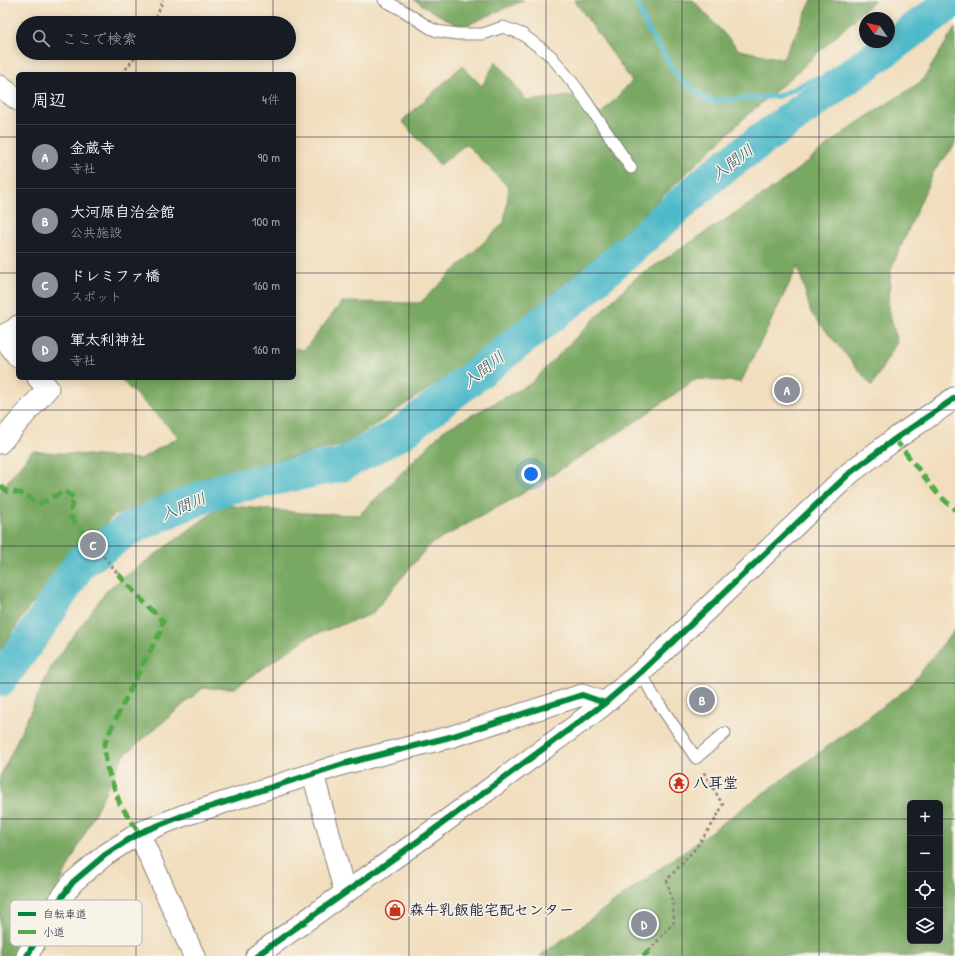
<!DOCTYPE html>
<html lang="ja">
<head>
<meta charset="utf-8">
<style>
	:root { --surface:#171b24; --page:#20242c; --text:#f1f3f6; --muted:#9ea1a6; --line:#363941; --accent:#8c9099 }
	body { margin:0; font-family:"Patrick Hand","Klee One",sans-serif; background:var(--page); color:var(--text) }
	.controls { position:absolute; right:12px; bottom:12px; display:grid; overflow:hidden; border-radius:6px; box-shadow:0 2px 10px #0003 }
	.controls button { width:36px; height:36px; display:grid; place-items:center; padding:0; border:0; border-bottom:1px solid var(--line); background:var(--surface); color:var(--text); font:20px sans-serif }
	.compass { position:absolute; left:859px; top:12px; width:36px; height:36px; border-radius:50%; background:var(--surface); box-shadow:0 2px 10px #0003; rotate:304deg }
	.you { position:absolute; left:531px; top:474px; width:14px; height:14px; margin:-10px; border:3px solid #fff; border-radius:50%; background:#1a73e8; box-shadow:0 0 0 6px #1a73e833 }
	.badge { display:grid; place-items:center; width:26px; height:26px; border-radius:50%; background:var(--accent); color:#fff; font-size:13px; font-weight:700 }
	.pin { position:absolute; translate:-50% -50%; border:2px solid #fff; box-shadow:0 1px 4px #0006 }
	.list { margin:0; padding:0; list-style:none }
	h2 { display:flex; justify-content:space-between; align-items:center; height:52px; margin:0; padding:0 16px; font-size:17px }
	h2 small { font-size:13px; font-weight:400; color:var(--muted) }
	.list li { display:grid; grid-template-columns:26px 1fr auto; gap:12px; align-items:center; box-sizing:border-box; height:64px; padding:0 16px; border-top:1px solid var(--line) }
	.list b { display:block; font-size:15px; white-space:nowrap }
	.list p { margin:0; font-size:13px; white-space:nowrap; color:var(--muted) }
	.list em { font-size:13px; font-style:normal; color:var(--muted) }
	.icon { flex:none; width:22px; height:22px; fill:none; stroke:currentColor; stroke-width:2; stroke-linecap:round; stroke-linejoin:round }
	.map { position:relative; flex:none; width:955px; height:956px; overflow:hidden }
	.search { position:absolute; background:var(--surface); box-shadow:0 2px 10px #0003; left:16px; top:16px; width:280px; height:44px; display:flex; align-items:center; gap:10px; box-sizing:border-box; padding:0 14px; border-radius:22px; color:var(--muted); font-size:15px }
	.panel { position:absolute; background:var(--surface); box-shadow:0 2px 10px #0003; left:16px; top:72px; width:280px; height:308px; border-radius:6px }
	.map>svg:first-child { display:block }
	.forest { fill:#79a862; stroke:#4e654e; fill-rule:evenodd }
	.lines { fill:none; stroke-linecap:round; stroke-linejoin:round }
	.stream { stroke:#4ebaca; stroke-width:5.5 }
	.river { stroke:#4ebaca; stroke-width:34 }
	.service-casing { stroke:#8a807c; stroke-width:13 }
	.minor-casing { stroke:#8a807c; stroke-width:23 }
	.tertiary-casing { stroke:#8a807c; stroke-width:24 }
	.path { stroke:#8a807c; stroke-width:2.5; stroke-dasharray:3 3; stroke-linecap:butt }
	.service { stroke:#fff; stroke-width:11 }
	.minor { stroke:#fff; stroke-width:21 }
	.tertiary { stroke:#fff; stroke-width:22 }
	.quiet { stroke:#53aa46; stroke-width:5; stroke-dasharray:10 5; stroke-linecap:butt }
	.cycleway-casing { stroke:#f7f3e8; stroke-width:8 }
	.cycleway { stroke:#00873e; stroke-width:6 }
	.grid { fill:none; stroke:#22223b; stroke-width:1; stroke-opacity:0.55 }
	.labels { text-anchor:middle; stroke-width:3; stroke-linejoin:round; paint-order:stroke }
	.poi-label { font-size:15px; font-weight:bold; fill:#22223b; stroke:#f7f3e8; text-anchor:start }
	.water-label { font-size:16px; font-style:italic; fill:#31576d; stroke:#f7f3e8 }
	.key { fill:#f7f3e8; stroke:#b7b4b4; stroke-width:1 }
	.key-label { font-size:11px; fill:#22223b }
</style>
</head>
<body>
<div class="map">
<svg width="955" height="956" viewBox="0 0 955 956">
	<rect width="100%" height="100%" fill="#f7f3e8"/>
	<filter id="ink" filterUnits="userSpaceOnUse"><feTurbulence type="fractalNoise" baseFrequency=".025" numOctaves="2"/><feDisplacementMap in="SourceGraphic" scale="8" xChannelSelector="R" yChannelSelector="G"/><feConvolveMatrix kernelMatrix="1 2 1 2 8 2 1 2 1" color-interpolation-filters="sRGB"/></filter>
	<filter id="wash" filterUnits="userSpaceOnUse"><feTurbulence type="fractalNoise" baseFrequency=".012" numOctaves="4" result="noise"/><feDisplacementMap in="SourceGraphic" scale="16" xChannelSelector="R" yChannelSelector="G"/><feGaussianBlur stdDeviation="0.9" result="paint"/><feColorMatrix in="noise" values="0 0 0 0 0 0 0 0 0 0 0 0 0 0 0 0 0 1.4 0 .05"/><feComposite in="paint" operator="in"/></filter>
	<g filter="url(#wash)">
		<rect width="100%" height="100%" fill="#f1debe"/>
		<path class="forest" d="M414 0H524L461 28Z
			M574 0H693L739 50 783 59 812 0H875L794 75 742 120 640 218 496 343 375 425 343 445 242 469 177 490 113 516 30 606 0 651V491L32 451 140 459 179 437 119 378H294V348L304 350 342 302 420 303 504 223 509 188 466 144 440 165 402 121 462 66 482 86 496 61 527 101 572 96 601 114 632 81Z
			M955 28V145L934 171 891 269 888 305 897 342 872 386 811 313 798 266 741 382 696 379 626 428 520 495 429 545 372 614 308 637 235 688H203L123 756 24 956H0V777L52 665 108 589 223 505 304 513 359 515 444 430 530 384 633 280 775 187 851 127 922 81Z
			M955 629V956H540L908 688ZM910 803H940V941H910Z"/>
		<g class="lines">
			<path class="stream" d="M636 0 646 26 678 77 709 101 779 96 816 78 837 86"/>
			<path class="river" d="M0 680 39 627 80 563 129 529 173 509 226 488 341 465 401 433 576 297 717 172 945 7 949 0"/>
		</g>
	</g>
	<g filter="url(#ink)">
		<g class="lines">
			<g class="service-casing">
				<path id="service" d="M384 0 404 11 430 28 437 31 457 34H483L503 27 522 34 551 56 577 88 631 168
					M641 672 653 695 696 758 725 733"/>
			</g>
			<g class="minor-casing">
				<path id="minor" d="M0 86 18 100
					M2 335 18 357
					M0 337 14 330 18 326
					M0 443 48 388 38 378
					M313 774 345 893
					M139 833 194 956
					M27 956 56 905 73 882 105 855 139 833 182 816 343 764 450 737 582 695 605 703
					M256 956 428 834 582 721"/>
			</g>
			<g class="tertiary-casing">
				<path id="tertiary" d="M582 721 605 703 641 672 816 505 851 472 895 439 955 398"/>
			</g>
			<path class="path" d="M154 23 163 0
				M122 74 138 53
				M96 547 118 574
				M649 951 674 922 673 905 667 880 695 849 714 822 723 805 703 771"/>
			<use href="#service" class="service"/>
			<use href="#minor" class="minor"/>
			<use href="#tertiary" class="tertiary"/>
			<path class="quiet" d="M895 439 936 492 955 510
				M0 486 7 491 26 494 37 505 65 491 74 498 69 515 96 547
				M118 574 137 595 163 621 160 633 143 663 109 733 104 746 107 768 120 804 139 833
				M643 956 649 951"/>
			<g class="cycleway-casing">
				<path id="cycleway" d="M27 956 56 905 73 882 105 855 139 833 182 816 343 764 450 737 582 695 605 703
					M256 956 428 834 605 703 641 672 816 505 851 472 895 439 955 398"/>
			</g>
			<use href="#cycleway" class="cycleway"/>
		</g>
	</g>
	<path class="grid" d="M136 0V23M273 0V23M409 0V956M546 0V956M682 0V956M819 0V956M136 53V74M273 53V74M0 137H18M294 137H955M0 273H18M294 273H955M136 378V956M273 378V956M0 410H955M0 546H955M0 683H955M0 819H910M940 819H955"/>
	<defs>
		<g id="temple-ring" transform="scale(1)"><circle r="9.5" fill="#f7f3e8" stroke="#c8321e" stroke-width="1.5"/><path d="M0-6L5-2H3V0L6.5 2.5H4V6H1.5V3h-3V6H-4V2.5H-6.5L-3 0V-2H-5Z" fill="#c8321e"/></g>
		<g id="shop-ring" transform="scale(1)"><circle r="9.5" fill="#f7f3e8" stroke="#c8321e" stroke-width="1.5"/><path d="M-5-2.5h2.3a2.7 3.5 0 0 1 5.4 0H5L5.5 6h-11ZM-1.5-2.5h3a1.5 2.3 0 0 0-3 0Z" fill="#c8321e"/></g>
	</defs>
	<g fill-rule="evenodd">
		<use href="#temple-ring" x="679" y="783"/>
		<use href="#shop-ring" x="395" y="910"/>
	</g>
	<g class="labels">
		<g class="poi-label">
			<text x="693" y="788">八耳堂</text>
			<text x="409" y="915">森牛乳飯能宅配センター</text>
		</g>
		<g class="water-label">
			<text transform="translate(732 162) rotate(-37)" y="6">入間川</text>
			<text transform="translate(483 369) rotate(-38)" y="6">入間川</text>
			<text transform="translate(183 506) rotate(-23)" y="6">入間川</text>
		</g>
	</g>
	<rect x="10" y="900" width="132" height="46" rx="6" class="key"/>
	<rect x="18" y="912" width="18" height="4" fill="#00873e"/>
	<rect x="18" y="930" width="18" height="4" fill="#53aa46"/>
	<g class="key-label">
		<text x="43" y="918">自転車道</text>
		<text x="43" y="936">小道</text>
	</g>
</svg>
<div class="controls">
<button>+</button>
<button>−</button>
<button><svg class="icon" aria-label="locate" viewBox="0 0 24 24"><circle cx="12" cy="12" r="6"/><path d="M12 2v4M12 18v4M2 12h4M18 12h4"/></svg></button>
<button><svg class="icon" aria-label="layers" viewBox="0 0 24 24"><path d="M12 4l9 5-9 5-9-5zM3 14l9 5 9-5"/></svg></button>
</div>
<svg class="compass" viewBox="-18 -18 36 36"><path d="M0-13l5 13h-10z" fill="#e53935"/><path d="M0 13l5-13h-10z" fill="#9ea1a6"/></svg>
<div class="you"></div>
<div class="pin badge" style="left:787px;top:390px">A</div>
<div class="pin badge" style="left:702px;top:700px">B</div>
<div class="pin badge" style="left:93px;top:545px">C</div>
<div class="pin badge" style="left:644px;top:924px">D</div>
<div class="search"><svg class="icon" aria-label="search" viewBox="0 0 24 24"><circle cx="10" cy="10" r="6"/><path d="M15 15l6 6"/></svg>ここで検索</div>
<section class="panel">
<h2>周辺<small>4件</small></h2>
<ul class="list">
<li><span class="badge">A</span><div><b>金蔵寺</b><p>寺社</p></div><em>90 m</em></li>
<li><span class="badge">B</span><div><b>大河原自治会館</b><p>公共施設</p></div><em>100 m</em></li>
<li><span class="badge">C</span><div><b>ドレミファ橋</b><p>スポット</p></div><em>160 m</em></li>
<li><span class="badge">D</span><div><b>軍太利神社</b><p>寺社</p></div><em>160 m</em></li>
</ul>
</section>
</div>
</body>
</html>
